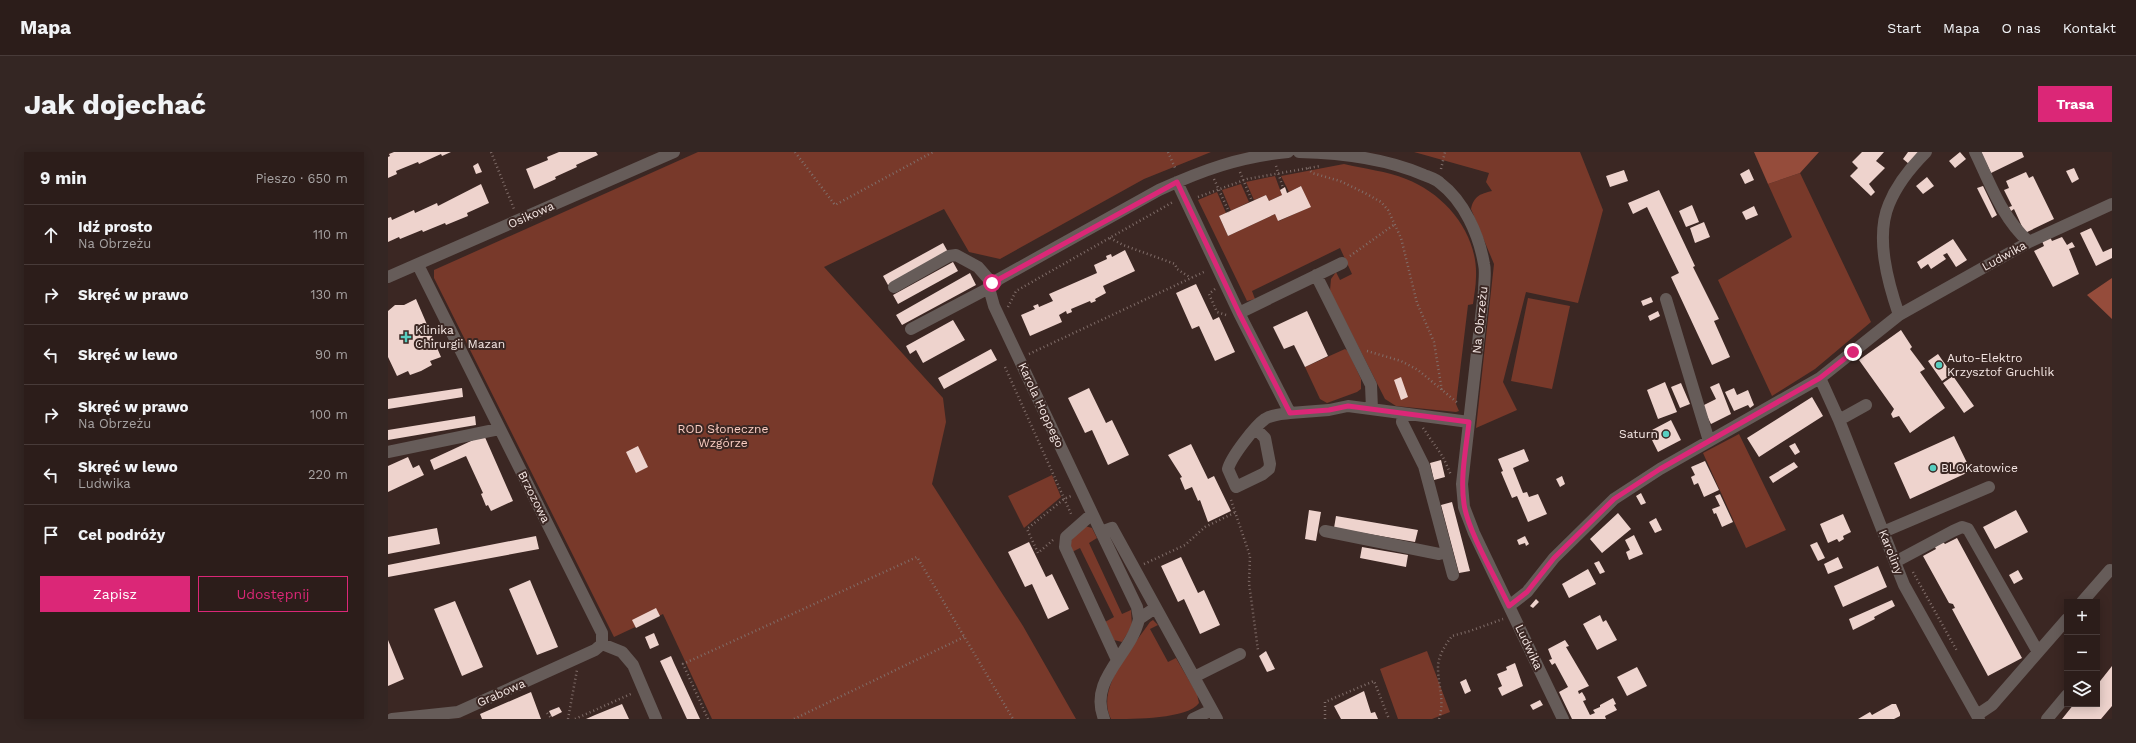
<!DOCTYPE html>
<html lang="pl">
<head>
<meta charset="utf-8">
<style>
	:root { --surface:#2c1d1a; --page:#342623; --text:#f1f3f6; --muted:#a6a2a2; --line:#483b39; --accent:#db2777 }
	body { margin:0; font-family:"Work Sans",sans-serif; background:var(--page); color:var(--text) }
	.controls { position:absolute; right:12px; bottom:12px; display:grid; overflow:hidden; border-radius:0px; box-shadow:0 2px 10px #0003 }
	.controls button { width:36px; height:36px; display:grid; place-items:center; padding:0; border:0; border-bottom:1px solid var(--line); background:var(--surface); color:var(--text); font:20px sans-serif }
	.stop { position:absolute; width:12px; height:12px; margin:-9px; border:3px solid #db2777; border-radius:50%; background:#fff }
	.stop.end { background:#db2777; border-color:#fff; box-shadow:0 1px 4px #0008 }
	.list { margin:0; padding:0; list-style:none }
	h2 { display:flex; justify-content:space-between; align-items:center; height:52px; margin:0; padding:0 16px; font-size:17px }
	h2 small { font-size:13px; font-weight:400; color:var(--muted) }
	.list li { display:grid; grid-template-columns:26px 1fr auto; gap:12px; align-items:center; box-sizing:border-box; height:60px; padding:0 16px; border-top:1px solid var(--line) }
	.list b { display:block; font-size:15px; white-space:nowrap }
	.list p { margin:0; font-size:13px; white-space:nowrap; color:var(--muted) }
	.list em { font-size:13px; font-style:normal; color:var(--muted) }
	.actions { display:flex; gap:8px; padding:12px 16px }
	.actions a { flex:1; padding:9px 0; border:1px solid var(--accent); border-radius:0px; text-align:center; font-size:14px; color:var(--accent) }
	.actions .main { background:var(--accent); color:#fff }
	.icon { flex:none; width:22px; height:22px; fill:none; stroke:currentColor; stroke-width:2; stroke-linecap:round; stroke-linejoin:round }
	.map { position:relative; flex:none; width:1724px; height:567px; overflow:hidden; border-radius:0px }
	header { display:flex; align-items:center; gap:24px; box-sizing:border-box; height:56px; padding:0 20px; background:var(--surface); border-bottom:1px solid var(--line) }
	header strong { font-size:19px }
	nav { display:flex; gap:22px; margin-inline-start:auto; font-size:14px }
	.intro { display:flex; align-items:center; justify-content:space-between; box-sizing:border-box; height:96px; padding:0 24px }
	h1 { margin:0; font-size:28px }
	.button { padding:10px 18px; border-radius:0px; background:var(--accent); color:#fff; font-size:14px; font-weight:700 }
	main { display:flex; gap:24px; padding:0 24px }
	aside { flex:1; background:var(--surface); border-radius:0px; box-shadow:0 2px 10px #0003 }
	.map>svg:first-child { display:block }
	.green { fill:#78392a }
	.forest { fill:#954c3b }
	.building { fill:#eed3cd }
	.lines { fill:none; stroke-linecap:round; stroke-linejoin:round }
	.path { stroke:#806e6a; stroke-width:2.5; stroke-dasharray:1 3; stroke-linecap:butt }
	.minor { stroke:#665c59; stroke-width:12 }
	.route { stroke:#db2777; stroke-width:5 }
	.poi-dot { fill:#58cec0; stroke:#3b2723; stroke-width:1.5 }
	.labels { text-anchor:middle; stroke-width:4; stroke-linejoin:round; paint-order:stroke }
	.street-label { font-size:12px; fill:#f5e7e4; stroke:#3b2723 }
	.poi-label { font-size:12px; fill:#f5e7e4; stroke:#3b2723; text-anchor:start }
	.park-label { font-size:12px; fill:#fbcec3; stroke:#3b2723 }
</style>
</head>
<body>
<header>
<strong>Mapa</strong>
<nav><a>Start</a><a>Mapa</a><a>O nas</a><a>Kontakt</a></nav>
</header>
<div class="intro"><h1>Jak dojechać</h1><a class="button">Trasa</a></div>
<main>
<aside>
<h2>9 min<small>Pieszo · 650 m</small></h2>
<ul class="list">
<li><svg class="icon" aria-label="ahead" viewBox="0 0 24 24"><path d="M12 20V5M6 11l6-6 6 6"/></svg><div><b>Idź prosto</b><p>Na Obrzeżu</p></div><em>110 m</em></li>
<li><svg class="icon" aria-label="right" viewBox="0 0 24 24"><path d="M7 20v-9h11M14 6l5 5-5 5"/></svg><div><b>Skręć w prawo</b></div><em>130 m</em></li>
<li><svg class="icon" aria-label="left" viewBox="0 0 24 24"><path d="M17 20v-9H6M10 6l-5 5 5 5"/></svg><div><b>Skręć w lewo</b></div><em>90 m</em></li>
<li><svg class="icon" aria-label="right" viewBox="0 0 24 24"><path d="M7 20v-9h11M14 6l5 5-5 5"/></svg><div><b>Skręć w prawo</b><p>Na Obrzeżu</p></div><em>100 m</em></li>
<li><svg class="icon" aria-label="left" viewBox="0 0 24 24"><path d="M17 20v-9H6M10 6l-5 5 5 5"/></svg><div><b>Skręć w lewo</b><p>Ludwika</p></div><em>220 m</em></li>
<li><svg class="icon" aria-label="arrive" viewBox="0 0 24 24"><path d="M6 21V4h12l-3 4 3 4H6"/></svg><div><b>Cel podróży</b></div></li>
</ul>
<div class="actions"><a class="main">Zapisz</a><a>Udostępnij</a></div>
</aside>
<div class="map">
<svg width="1724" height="567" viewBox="0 0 1724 567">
	<rect width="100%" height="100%" fill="#3b2723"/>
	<path class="green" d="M310 0H823L756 27 612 107 581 100 556 57 436 115 555 246 558 270 544 332 635 474 688 567H324L275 462 226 485 46 126V118Z
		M1026 0H1192L1215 58 1190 151 1138 140 1115 230 1129 258 1088 276 1106 112 1083 57C1086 44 1092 42 1104 39L1098 30 1101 21Z
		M956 12C976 17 999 19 1018 27 1057 42 1090 81 1088 125 1088 134 1086 143 1085 152L1080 153 1068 252 1071 259 1068 260 1008 254 997 247 942 139 943 127 948 120 952 128 964 122 952 96 864 139 867 147 859 149 810 48 829 40 838 61 831 64 840 84 887 62 891 69 922 55 913 34 901 40 893 24Z
		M1412 21 1483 170 1427 217 1384 244 1330 128 1404 85 1380 32Z
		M887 24 894 43 881 49 878 43 866 48 858 30Z
		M853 32 861 50 843 59 834 38Z
		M1140 146 1182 154 1164 237 1123 229Z
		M957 197 960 199 973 227V237L969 240 939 251 932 247 917 215Z
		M1351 282 1398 378 1358 396 1315 301Z
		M664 323 673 345 636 376 620 344Z
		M697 374 704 376 709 386 701 391 734 462 743 458 744 474 734 490 726 488 717 470 726 465 692 396 684 400C680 386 686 382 697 374Z
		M765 468 770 473 762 477 780 510 788 506 809 542 811 551C800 567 746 567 723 567 707 536 745 495 762 470Z
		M1039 499 1062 560 1044 567H1010L992 517Z"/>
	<path class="forest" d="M1366 0H1431L1412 21 1380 32Z
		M1724 126V167L1699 143Z"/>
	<path class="building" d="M6 0H63L54 4 53 2 31 12 30 10 8 19 9 22 0 26V5L2 4 1 2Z
		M171 0H208L210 3 188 13 189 15 167 25 168 27 146 37 138 17 160 8 159 5Z
		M1474 0H1496L1488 9 1497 16 1481 32 1487 40 1483 44 1462 24 1470 16 1464 10Z
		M1520 0H1531L1521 12 1515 7Z
		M1572 0 1578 7 1567 16 1561 9Z
		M1593 0H1634L1636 5 1603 21Z
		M90 11 94 20 88 22 85 14Z
		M1686 16 1691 27 1684 31 1678 19Z
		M1361 17 1366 28 1357 32 1352 22Z
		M1236 18 1240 29 1222 35 1218 24Z
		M1638 20 1641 26 1645 24 1666 67 1637 81 1626 57 1623 59 1621 55 1624 54 1616 38 1621 36 1618 29Z
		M1539 25 1546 34 1535 42 1528 34Z
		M93 32 101 51 79 61 80 64 58 73 57 71 35 80 34 78 12 87 11 85 0 90V66L3 65 4 68 26 58 27 61 49 51 50 54Z
		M913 34 923 55 890 69 887 62 840 84 831 64 878 43 881 49 894 43 892 38 897 35 899 41Z
		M1595 34 1609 63 1604 66 1589 36Z
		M1271 38 1307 114 1305 115 1331 167 1326 169 1342 205 1324 213 1283 125 1291 121 1259 55 1245 62 1240 51Z
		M1304 53 1311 70 1298 75 1291 59Z
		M1366 54 1370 63 1358 68 1354 60Z
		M1316 70 1322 85 1307 91 1302 76Z
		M1703 76 1715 100 1724 96V106L1708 114 1692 81Z
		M1662 85 1664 89 1674 85 1679 93 1684 90 1687 95 1681 97 1691 122 1665 135 1646 99 1656 94 1654 89Z
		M1565 87 1579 108 1568 115 1559 101 1555 103 1558 107 1543 117 1540 112 1533 117 1529 110Z
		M555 91 560 100 500 133 495 124Z
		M737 98 747 119 715 134 718 141 707 147 708 149 703 151 702 149 683 157 684 160 679 162 678 159 671 163 674 170 642 184 633 163 647 157 645 154 650 152 651 155 665 149 661 142 709 121 706 113 719 107 718 104 723 102 724 105Z
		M565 110 570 119 510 152 505 143Z
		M582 121 588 133 514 173 508 163Z
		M808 132 825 168 831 165 847 200 827 209 811 174 804 177 788 141Z
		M1263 145 1265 150 1255 154 1253 149Z
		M28 147 53 205 42 209 44 213 33 219 22 223 20 219 9 224 0 205V159L7 153H16Z
		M919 159 940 204 917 215 906 193 896 197 885 175Z
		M1270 159 1272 164 1262 169 1260 164Z
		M565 168 577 188 535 211 528 198 522 202 518 194Z
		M1513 178 1524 195 1522 197 1537 217 1532 220 1557 256 1522 281 1511 264 1505 266 1503 262 1506 257 1471 208Z
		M603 197 609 208 556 237 550 226Z
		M1550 202 1564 222 1554 229 1540 209Z
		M1565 224 1586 254 1576 261 1555 231Z
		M1013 225 1020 245 1013 248 1006 228Z
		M1277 230 1289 260 1270 267 1259 238Z
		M1293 231 1302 252 1292 256 1283 235Z
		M1331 231 1343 262 1323 272 1314 254 1328 247 1322 235Z
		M74 236 75 245 0 257V247Z
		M701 236 718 271 724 268 741 303 720 313 704 278 697 281 680 246Z
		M1346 236 1349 243 1360 238 1366 253 1362 256 1360 253 1346 259 1337 240Z
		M1424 245 1435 264 1371 305 1359 286Z
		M87 264 88 273 0 288V278Z
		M1283 268 1293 288 1270 300 1264 288 1268 286 1264 278Z
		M96 283 125 349 103 359 100 353 98 354 93 342 95 341 78 304 46 318 42 308Z
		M1566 284 1583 319 1522 347 1506 311Z
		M1407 291 1412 300 1407 303 1401 294Z
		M803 292 820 327 826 324 843 359 820 370 812 348 810 349 804 335 797 338 792 326 794 325 780 303Z
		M250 294 260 315 248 321 238 300Z
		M1136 297 1141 309 1125 316 1135 341 1139 340 1141 345 1150 342 1159 362 1140 370 1129 344 1124 346 1113 320 1115 319 1110 307Z
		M20 305 25 316 31 313 36 323 0 340V314Z
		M1053 308 1057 325 1046 328 1042 311Z
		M1317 309 1331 338 1316 345 1310 331 1306 333 1303 325 1307 323 1303 315Z
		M1406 310 1410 315 1385 331 1381 325Z
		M1174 324 1177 332 1172 335 1168 327Z
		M1253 341 1258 351 1253 353 1248 344Z
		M1332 342 1345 370 1334 375 1328 361 1326 362 1324 357 1332 354 1327 344Z
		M1064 350 1082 419 1071 421 1053 353Z
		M921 358 933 360 928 389 917 387Z
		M1628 358 1640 380 1607 397 1595 375Z
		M1230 361 1243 377 1214 401 1202 387Z
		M1455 362 1463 380 1455 384 1456 387 1451 390 1449 387 1440 391 1432 372Z
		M948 364 1030 378 1027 390 946 376Z
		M1268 366 1274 378 1267 381 1261 370Z
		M49 376 52 392 0 402V385Z
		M1246 383 1255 402 1241 408 1238 400 1242 398 1237 388Z
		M148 384 151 397 0 425V413Z
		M1137 384 1141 392 1138 394 1137 391 1131 393 1129 388Z
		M1569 386 1634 506 1600 524 1564 457 1567 456 1565 452 1561 451 1535 404 1548 397 1547 395 1555 390 1557 392Z
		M641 390 658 425 664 422 681 457 660 467 644 432 637 435 620 400Z
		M1429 390 1437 406 1430 409 1422 393Z
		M974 395 1020 403 1018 415 972 406Z
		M793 405 810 441 816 438 832 473 812 482 796 447 790 450 773 414Z
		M1450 405 1455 416 1440 422 1436 412Z
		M1211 409 1217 420 1212 422 1206 411Z
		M1490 414 1499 435 1455 455 1446 434Z
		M1200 417 1208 432 1181 446 1174 432Z
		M1630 418 1635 427 1626 432 1621 423Z
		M142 428 170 495 149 503 121 437Z
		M1148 447 1151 450 1145 456 1142 454Z
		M1504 448 1507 454 1486 465 1487 467 1465 478 1461 467Z
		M67 449 95 515 74 524 46 457Z
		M268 456 272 464 248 476 244 468Z
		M1212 463 1215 470 1218 468 1229 488 1209 498 1195 472Z
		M266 481 271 493 262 497 257 485Z
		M0 488 16 527 0 534Z
		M1177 488 1181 494 1178 495 1201 534 1190 539 1191 542 1194 540 1197 545 1198 548 1195 549 1202 563 1207 561 1205 558 1212 555V553L1225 546 1228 552 1226 553 1229 558 1217 564 1218 567H1184L1171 540 1180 535 1167 511 1164 513 1161 508 1164 507 1160 497Z
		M878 499 887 517 879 520 871 504Z
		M283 504 286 511 312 567H299L298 565 272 509Z
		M1127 511 1135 534 1114 544 1110 536 1114 534 1109 522 1119 518 1118 515Z
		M1724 514V554L1713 567H1674L1686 552H1709V533Z
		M1249 515 1259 534 1239 544 1229 525Z
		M1078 527 1083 539 1077 542 1072 530Z
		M976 539 983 561 987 560 990 567H953L946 554Z
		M143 540 153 567H94L92 562Z
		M1152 548 1155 553 1145 558 1142 553Z
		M234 552 241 567H198L207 563Z
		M1504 552H1508L1512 561V564L1506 567H1470L1482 560 1484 563Z
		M171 555 174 560 164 565 161 559Z"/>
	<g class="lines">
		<path class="path" d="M103 0 126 57
			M407 0 447 53 545 0
			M780 0 788 18
			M888 14 895 36
			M920 16 924 21 952 29 977 41 993 50 1000 58 1013 86 1029 151 1046 190 1054 239
			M1053 17 1057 0
			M852 20 864 49
			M826 27 841 60
			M810 45 859 27 932 14
			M722 86 735 93 787 112 789 117 803 126
			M962 104 1007 72
			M827 137 821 142 829 160 838 163
			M620 155 628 139 785 50
			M979 199 1013 209 1030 218 1071 252
			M641 202 818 119
			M617 215 684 364
			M1035 276 1055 305 1063 323
			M843 348 862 404 861 431 870 498
			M665 388 650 401 639 377 676 347 683 344
			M756 412 797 393 817 375 848 360
			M1525 420 1569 499
			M159 561 164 567
			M180 567 189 518
			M187 567 245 541
			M320 567 295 512 529 405 625 567
			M406 567 576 485
			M937 567V550L986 529 1001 567
			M1051 567C1057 548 1050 534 1050 515 1050 504 1058 492 1064 484L1082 479 1115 467"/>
		<path class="minor" d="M911 0C954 1 997 6 1036 23 1041 25 1048 27 1052 31 1076 49 1091 83 1096 112 1098 120 1096 130 1096 139L1074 332 1076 355 1086 381 1175 567
			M1587 0C1602 31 1614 66 1641 90
			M789 30 851 161 902 261 941 258 960 254 1081 270
			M30 113 214 481V492
			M928 123 983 233 984 257
			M0 125 286 0
			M506 135 561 104 568 103 590 115 604 131
			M1278 147 1321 289
			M851 161 954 111
			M1511 163C1500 131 1487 85 1501 52 1509 32 1523 15 1538 0
			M523 177 601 136
			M1432 226 1451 268 1516 433 1591 567
			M1015 262 1014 270 1036 314 1065 423
			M1451 268 1478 253
			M868 277 877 286 882 312 881 317 875 322 848 335 840 317C843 305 867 274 877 267 885 262 893 262 902 261
			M0 300 111 277
			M704 362 678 385 677 395 729 508
			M937 379 1051 402 1059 400
			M713 380 749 455 751 467
			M1495 380 1601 335
			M1507 410 1565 379 1574 375 1580 377 1650 500
			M1694 450 1722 418
			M1121 454 1139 440 1166 406 1226 347 1272 317 1432 226 1511 163 1641 90 1724 52
			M214 492 234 500 245 513 268 567
			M806 525 852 502
			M1589 563 1604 553 1679 467
			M4 567 70 560 207 498 214 492
			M716 567C700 527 743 503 751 467L767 456
			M805 567 824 558
			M829 567 724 376 713 380 606 154 601 136 611 127 771 38C815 18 851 5 900 0
			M1659 567 1679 543"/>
	</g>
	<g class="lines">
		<path class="route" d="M604 131 789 30 851 161 902 261 941 258 960 254 1081 270C1078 297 1072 325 1076 352 1080 380 1109 428 1121 454L1139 440 1166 406 1226 347 1272 317 1432 226 1465 200"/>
	</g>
	<g class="poi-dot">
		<path d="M16 179h4v4h4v4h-4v4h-4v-4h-4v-4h4z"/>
		<circle cx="1551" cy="213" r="4"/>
		<circle cx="1278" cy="282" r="4"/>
		<circle cx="1545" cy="316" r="4"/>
	</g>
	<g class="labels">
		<g class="street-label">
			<text transform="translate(143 63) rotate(-24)" y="4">Osikowa</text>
			<text transform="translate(1616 104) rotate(-29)" y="4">Ludwika</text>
			<text transform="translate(1092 168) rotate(-84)" y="4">Na Obrzeżu</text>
			<text transform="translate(653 253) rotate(65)" y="4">Karola Hoppego</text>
			<text transform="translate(146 345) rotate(63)" y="4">Brzozowa</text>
			<text transform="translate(1503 400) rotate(68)" y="4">Karoliny</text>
			<text transform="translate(1141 495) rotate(65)" y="4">Ludwika</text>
			<text transform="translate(113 541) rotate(-24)" y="4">Grabowa</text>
		</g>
		<g class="poi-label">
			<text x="27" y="182">Klinika<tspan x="27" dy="14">Chirurgii Mazan</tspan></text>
			<text x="1559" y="210">Auto-Elektro<tspan x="1559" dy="14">Krzysztof Gruchlik</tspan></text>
			<text x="1270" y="286" text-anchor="end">Saturn</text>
			<text x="1553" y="320">BLOKatowice</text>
		</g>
		<g class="park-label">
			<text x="335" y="281">ROD Słoneczne<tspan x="335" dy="14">Wzgórze</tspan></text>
		</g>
	</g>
</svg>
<div class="controls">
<button>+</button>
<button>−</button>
<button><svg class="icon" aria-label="layers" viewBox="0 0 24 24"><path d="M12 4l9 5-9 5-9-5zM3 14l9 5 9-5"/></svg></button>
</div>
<div class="stop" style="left:604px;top:131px"></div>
<div class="stop end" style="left:1465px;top:200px"></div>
</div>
</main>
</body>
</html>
